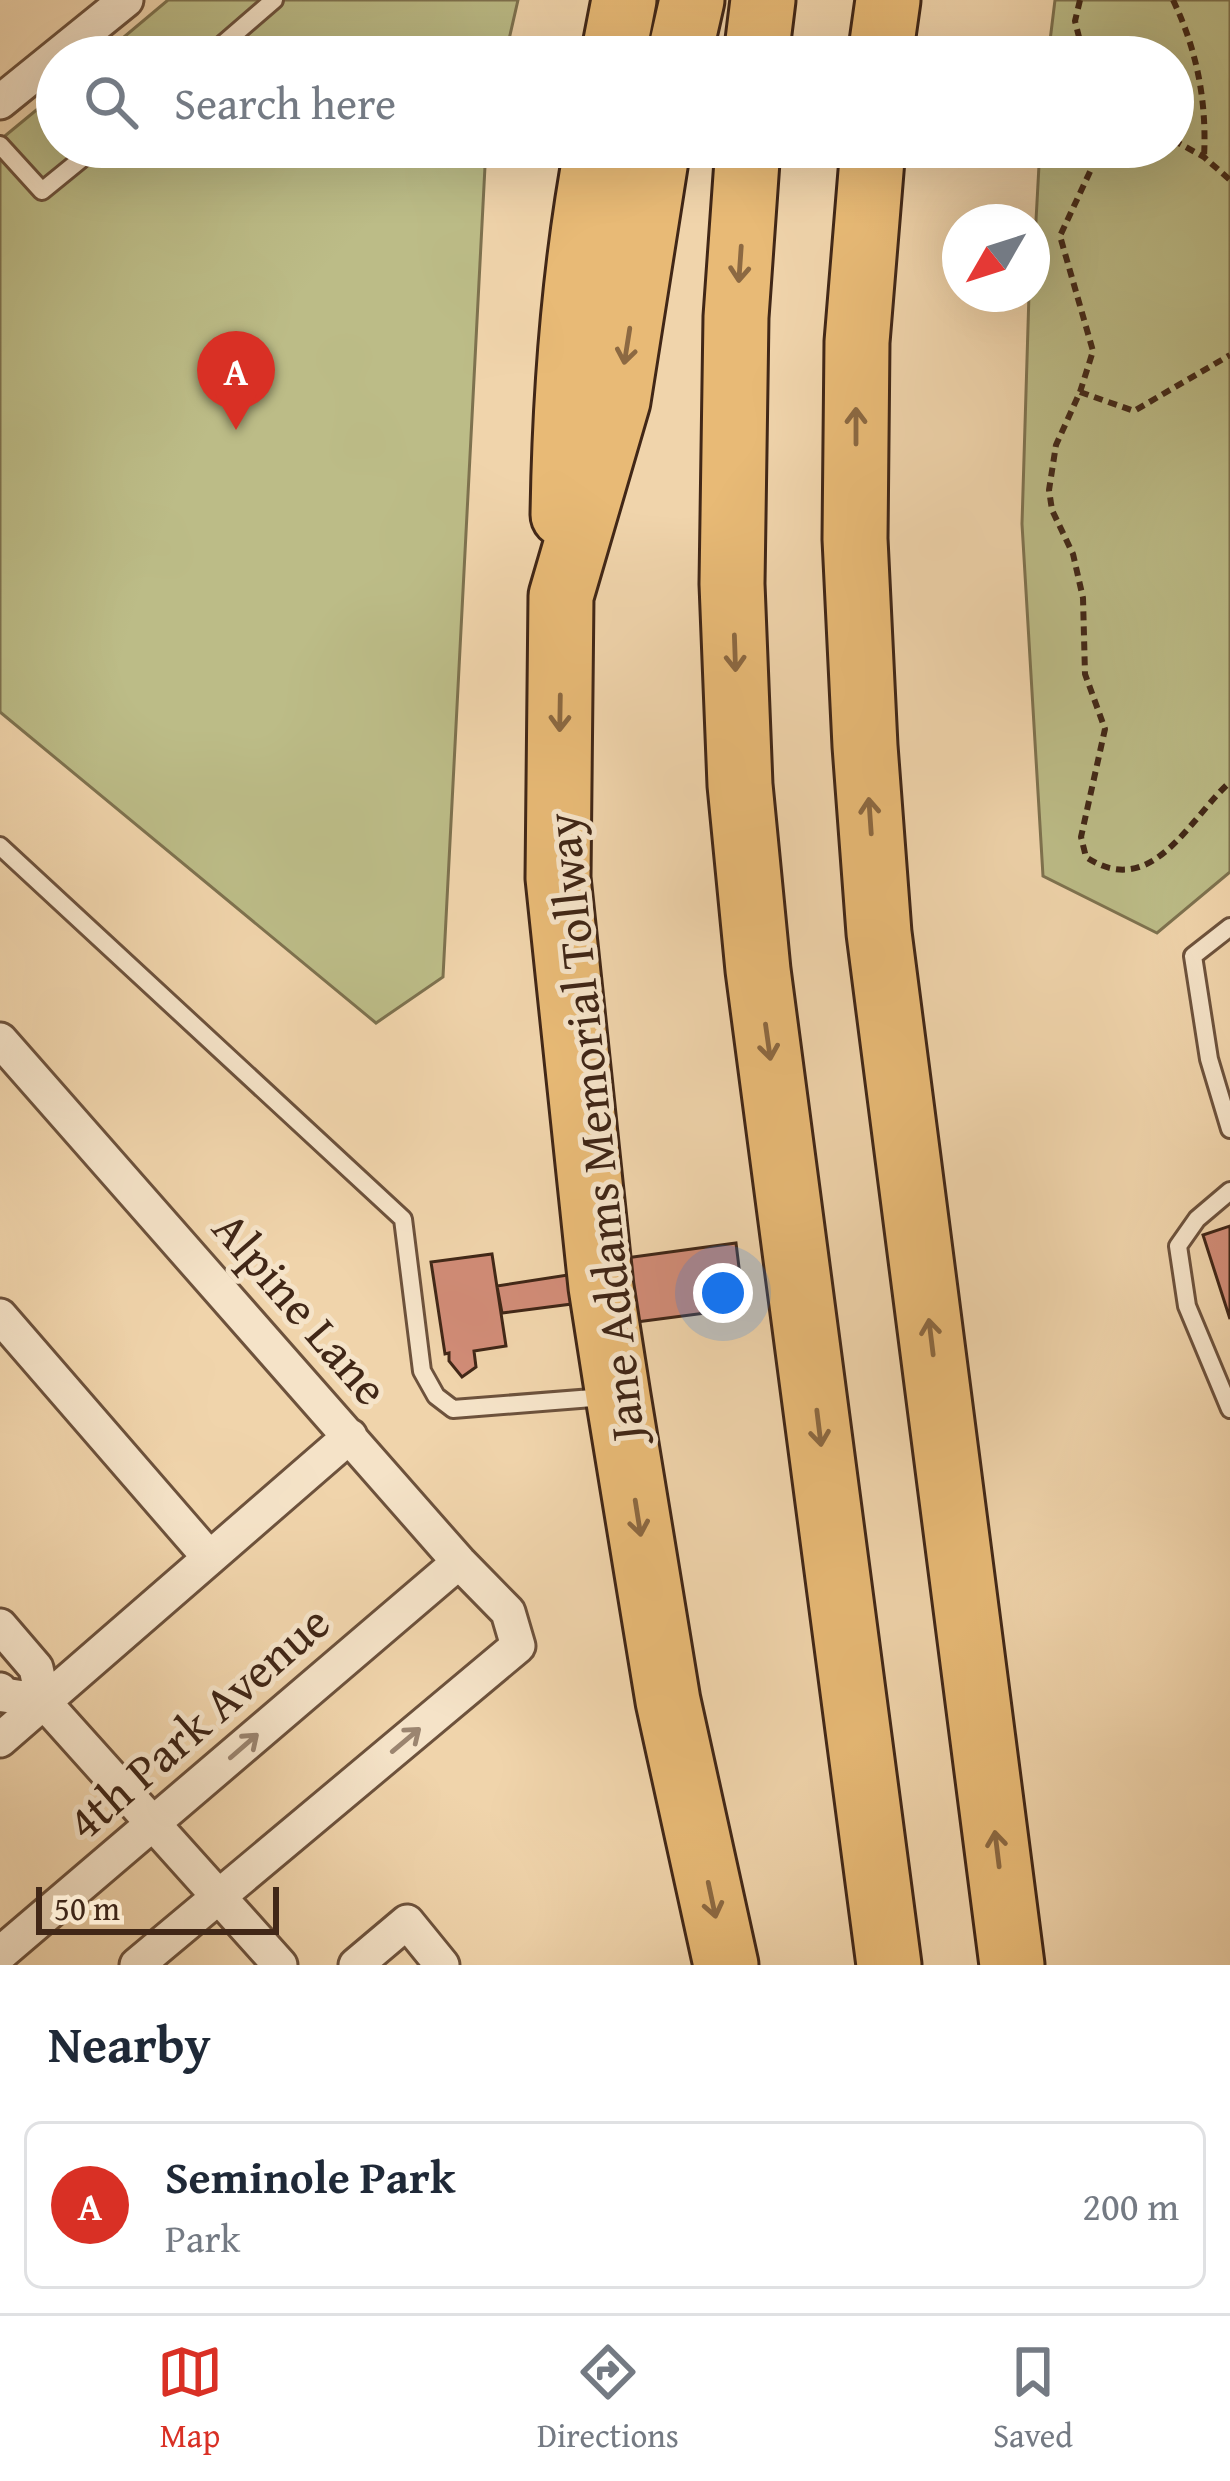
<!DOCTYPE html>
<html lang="en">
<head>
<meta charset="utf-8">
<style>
	:root { --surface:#fff; --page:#f6f6f7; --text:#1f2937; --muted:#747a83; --line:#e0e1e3; --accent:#d93025 }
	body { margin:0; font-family:"Gentium Book Plus",serif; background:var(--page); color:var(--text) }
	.compass { position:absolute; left:942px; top:204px; width:108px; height:108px; border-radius:50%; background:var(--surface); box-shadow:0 12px 48px #0002; rotate:231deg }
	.scale { position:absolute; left:36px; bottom:30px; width:243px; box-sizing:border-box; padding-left:12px; border:6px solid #412717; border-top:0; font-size:33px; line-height:42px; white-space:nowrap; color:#412717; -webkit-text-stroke:9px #f5e3c8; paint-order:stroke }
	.you { position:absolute; left:723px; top:1293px; width:42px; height:42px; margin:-30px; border:9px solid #fff; border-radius:50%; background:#1a73e8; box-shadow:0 0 0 18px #1a73e833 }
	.badge { display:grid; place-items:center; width:78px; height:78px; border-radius:50%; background:var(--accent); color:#fff; font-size:39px; font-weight:700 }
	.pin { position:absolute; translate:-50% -99px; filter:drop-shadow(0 3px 6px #0008) }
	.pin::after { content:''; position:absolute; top:63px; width:42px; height:36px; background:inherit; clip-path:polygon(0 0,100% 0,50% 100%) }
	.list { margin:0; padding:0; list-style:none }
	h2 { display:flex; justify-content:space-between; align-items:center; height:156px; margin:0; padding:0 48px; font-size:51px }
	h2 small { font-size:39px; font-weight:400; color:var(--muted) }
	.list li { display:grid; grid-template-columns:78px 1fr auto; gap:36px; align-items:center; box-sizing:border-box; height:168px; margin:0 24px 24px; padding:0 24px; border:3px solid var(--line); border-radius:18px }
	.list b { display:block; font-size:45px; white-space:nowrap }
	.list p { margin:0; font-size:39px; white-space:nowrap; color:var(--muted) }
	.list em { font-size:39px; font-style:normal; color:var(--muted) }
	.icon { flex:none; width:66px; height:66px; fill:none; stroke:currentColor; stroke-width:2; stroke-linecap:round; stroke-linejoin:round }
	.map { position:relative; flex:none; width:1230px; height:1965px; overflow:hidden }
	.search { position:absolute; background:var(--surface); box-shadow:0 12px 48px #0002; left:36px; right:36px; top:36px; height:132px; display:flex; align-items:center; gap:30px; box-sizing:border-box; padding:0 42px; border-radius:66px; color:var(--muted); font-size:45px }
	.sheet { height:348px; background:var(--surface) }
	nav { display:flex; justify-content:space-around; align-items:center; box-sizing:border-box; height:168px; border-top:3px solid var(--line); background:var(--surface); font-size:33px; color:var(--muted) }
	nav a { display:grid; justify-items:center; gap:6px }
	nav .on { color:var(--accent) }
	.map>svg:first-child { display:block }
	.green { fill:#bcbc87; stroke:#7e724f; stroke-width:3 }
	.building { fill:#d18c77; stroke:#412717; stroke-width:3 }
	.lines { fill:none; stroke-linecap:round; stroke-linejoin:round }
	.lane-casing { stroke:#6d523c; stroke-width:22 }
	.street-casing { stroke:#6d523c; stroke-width:39 }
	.highway-casing { stroke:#412717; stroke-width:69 }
	.path { stroke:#412717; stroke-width:6; stroke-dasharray:9 6; stroke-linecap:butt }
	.lane { stroke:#f5e3c8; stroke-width:16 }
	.street { stroke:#f5e3c8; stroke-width:33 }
	.highway { stroke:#e8ba76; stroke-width:63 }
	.oneway { stroke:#8c6942 }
	.oneway2 { stroke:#9b8570 }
	.labels { text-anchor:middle; stroke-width:10; stroke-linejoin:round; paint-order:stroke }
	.street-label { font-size:48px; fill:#412717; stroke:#f5e3c8 }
</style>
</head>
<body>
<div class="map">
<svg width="1230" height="1965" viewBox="0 0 1230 1965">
	<rect width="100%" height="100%" fill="#f0d4ab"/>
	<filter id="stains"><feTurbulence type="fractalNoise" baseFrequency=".00167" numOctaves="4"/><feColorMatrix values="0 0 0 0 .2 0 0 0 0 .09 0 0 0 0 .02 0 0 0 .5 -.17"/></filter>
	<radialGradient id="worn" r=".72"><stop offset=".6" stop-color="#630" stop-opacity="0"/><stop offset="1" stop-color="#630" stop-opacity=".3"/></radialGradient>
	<path class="green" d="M168 0H518L505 57H100Z
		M1055 0H1230V872L1157 933 1043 876 1022 524 1029 294H1032L1040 147H1173V57H1048Z
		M57 93V147H486L443 977 376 1023 0 712V140Z"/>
	<path class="building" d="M1230 1226V1319L1203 1235Z
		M736 1243 744 1308 575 1330 572 1304 502 1313 497 1286 568 1275 567 1266Z
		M492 1254 506 1346 474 1351 476 1367 462 1377 449 1361V1353L445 1354 431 1262Z"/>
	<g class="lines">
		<g class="lane-casing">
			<path id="lane" d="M208 57 274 0
				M0 145 42 191 96 147
				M0 846 403 1219 422 1371 436 1396 453 1409 605 1397
				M1230 927 1193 956 1209 1059 1230 1129
				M1230 1191 1197 1219 1178 1246 1187 1306 1230 1409"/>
		</g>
		<g class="street-casing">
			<path id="street" d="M0 102 126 0
				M0 1040 459 1562 508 1612 518 1646 137 1965
				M0 1316 208 1556
				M0 1626 36 1668 43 1701 280 1965
				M0 1690 4 1695 43 1701
				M0 1740 350 1436
				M0 1954 459 1562
				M356 1965 407 1922 442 1965"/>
		</g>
		<g class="highway-casing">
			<path id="highway" d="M613 57 624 0
				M679 57 692 0
				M756 57 763 0
				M880 57 888 0
				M658 147 618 401 561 596 558 878 601 1287 618 1396 668 1701 726 1965
				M748 147 736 317 732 584 740 785 758 970 889 1965
				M873 147 857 342 855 539 865 746 879 933 1012 1965
				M563 515C565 391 574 269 597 147"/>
		</g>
		<path class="path" d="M1080 0 1075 21 1084 57
			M1173 0C1197 50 1207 102 1204 157
			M1173 140 1204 157 1230 180
			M1105 147 1101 148 1060 236 1093 351 1080 392 1056 445 1049 490 1052 510 1073 554 1083 598 1085 674 1105 729 1081 837 1086 857C1152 901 1189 819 1230 782
			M1080 392 1134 411 1230 355"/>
		<use href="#lane" class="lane"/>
		<use href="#street" class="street"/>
		<use href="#highway" class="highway"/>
	</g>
	<defs><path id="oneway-shaft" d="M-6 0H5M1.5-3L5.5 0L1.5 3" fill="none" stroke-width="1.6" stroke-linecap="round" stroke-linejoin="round" transform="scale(3)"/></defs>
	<g class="oneway">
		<use href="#oneway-shaft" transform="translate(740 264) rotate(94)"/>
		<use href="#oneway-shaft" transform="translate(627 346) rotate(99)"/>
		<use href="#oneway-shaft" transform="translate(856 426) rotate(-90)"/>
		<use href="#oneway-shaft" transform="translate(735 653) rotate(88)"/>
		<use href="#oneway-shaft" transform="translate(560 713) rotate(91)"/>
		<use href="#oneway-shaft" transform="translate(870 816) rotate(-94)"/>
		<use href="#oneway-shaft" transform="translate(768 1042) rotate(82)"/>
		<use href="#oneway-shaft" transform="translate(931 1337) rotate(-97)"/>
		<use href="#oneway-shaft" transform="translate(819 1428) rotate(83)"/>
		<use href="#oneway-shaft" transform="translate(638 1518) rotate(81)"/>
		<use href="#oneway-shaft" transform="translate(997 1849) rotate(-97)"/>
		<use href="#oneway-shaft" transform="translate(712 1900) rotate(78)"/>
	</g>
	<g class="oneway2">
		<use href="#oneway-shaft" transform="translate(406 1740) rotate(-40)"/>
		<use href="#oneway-shaft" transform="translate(244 1746) rotate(-41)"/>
	</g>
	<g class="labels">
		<g class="street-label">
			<text transform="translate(594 1127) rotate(-96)" y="17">Jane Addams Memorial Tollway</text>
			<text transform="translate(301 1308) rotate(49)" y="17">Alpine Lane</text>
			<text transform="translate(198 1722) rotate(-41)" y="17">4th Park Avenue</text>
		</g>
	</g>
	<rect width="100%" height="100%" filter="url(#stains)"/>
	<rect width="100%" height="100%" fill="url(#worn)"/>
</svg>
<svg class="compass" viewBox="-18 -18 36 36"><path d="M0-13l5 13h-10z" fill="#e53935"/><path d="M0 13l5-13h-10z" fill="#747a83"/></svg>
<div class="scale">50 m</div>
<div class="you"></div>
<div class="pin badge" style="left:236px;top:430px">A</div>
<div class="search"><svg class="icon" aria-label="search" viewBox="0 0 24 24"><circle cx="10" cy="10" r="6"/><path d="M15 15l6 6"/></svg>Search here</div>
</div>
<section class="sheet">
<h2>Nearby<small></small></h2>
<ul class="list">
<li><span class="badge">A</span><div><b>Seminole Park</b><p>Park</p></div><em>200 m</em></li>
</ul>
</section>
<nav>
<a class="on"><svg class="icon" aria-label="map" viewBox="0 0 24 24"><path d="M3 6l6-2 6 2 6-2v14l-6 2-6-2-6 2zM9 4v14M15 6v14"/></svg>Map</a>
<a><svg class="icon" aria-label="directions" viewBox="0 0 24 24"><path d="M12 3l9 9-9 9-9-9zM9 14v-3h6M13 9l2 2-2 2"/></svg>Directions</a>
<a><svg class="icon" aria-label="saved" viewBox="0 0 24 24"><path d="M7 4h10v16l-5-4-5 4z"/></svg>Saved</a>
</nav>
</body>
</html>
